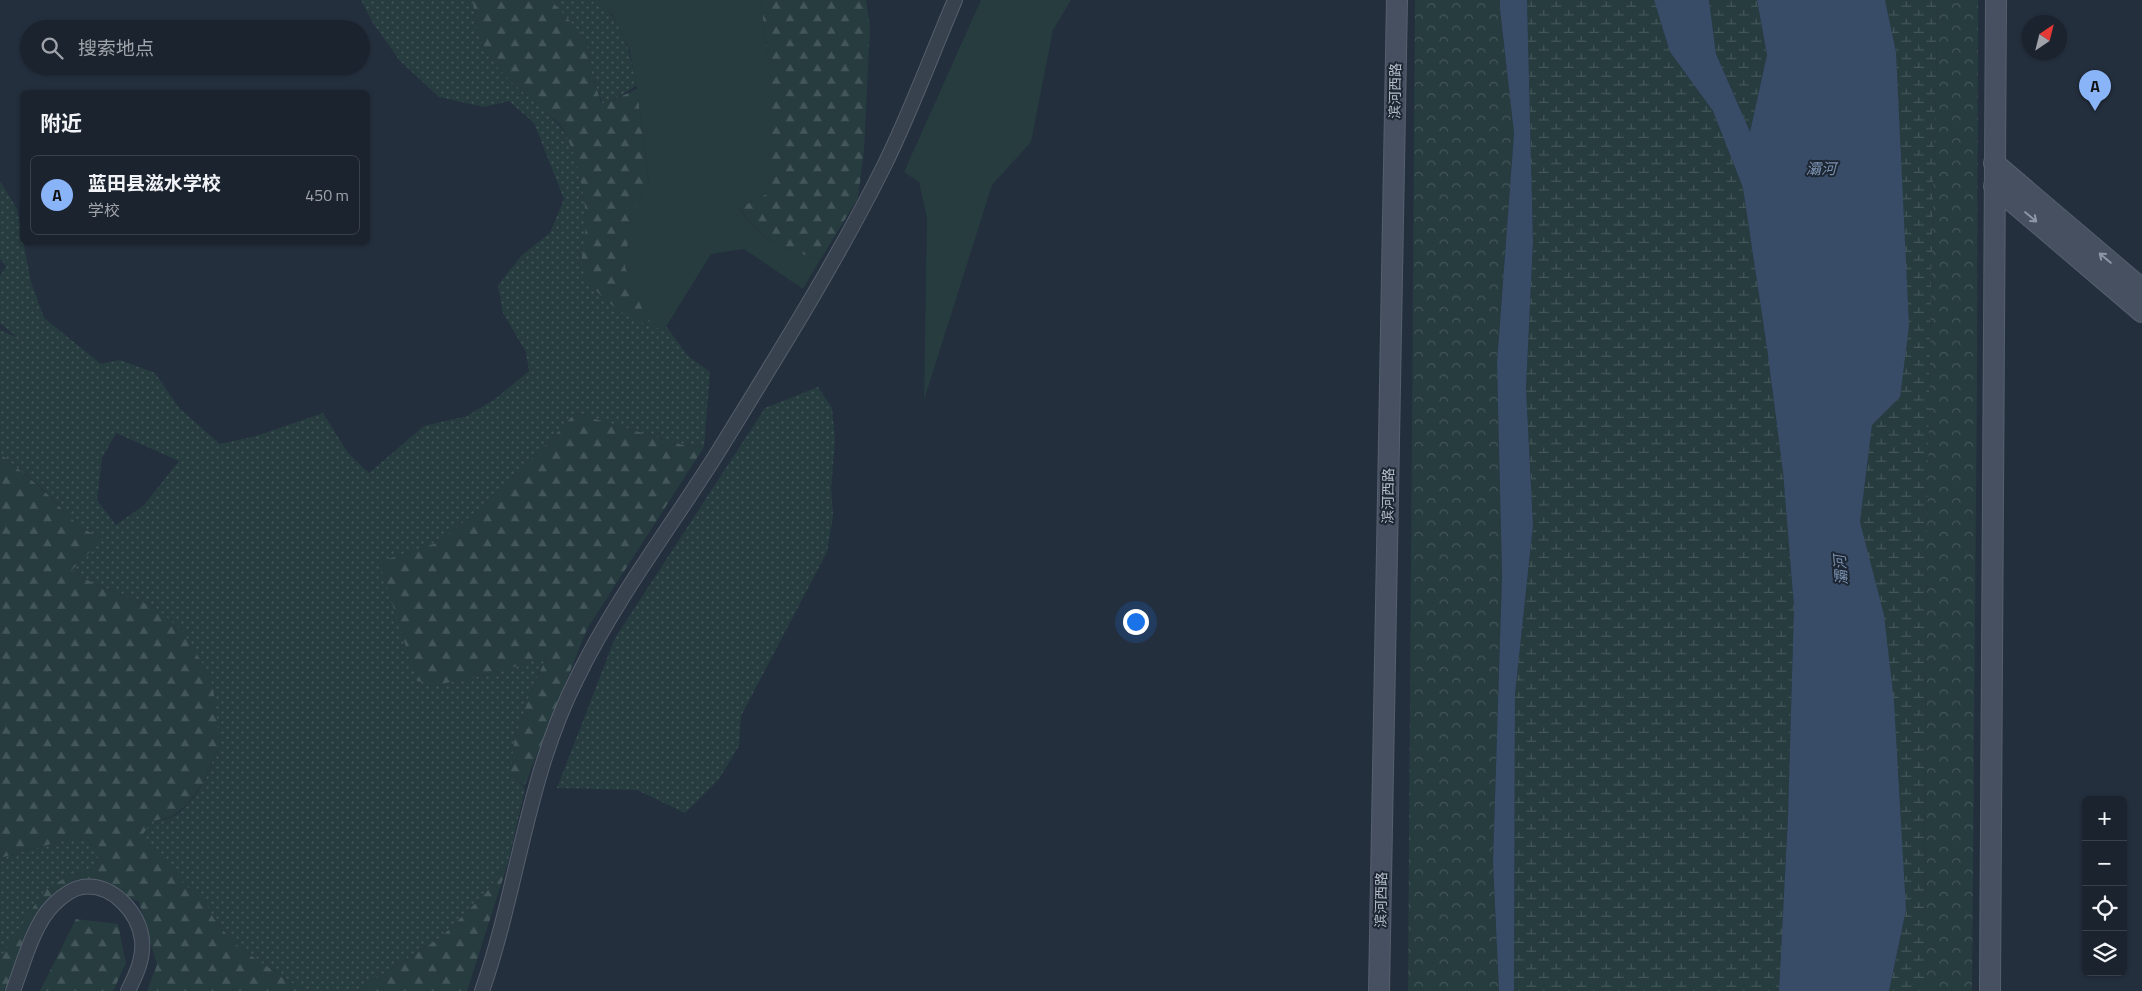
<!DOCTYPE html>
<html lang="zh">
<head>
<meta charset="utf-8">
<style>
	:root { --surface:#1b232e; --page:#282f3a; --text:#f1f3f6; --muted:#a0a4aa; --line:#39404a; --accent:#8ab4f8 }
	body { margin:0; font-family:"Titillium Web","Noto Sans SC",sans-serif; background:var(--page); color:var(--text) }
	.controls { position:absolute; right:15px; bottom:15px; display:grid; overflow:hidden; border-radius:8px; box-shadow:0 1px 4px #0004 }
	.controls button { width:45px; height:45px; display:grid; place-items:center; padding:0; border:0; border-bottom:1px solid var(--line); background:var(--surface); color:var(--text); font:25px sans-serif }
	.compass { position:absolute; left:2022px; top:15px; width:45px; height:45px; border-radius:50%; background:var(--surface); box-shadow:0 1px 4px #0004; rotate:35deg }
	.you { position:absolute; left:1135px; top:621px; width:18px; height:18px; margin:-12px; border:4px solid #fff; border-radius:50%; background:#1a73e8; box-shadow:0 0 0 8px #1a73e833 }
	.badge { display:grid; place-items:center; width:32px; height:32px; border-radius:50%; background:var(--accent); color:#111; font-size:16px; font-weight:700 }
	.pin { position:absolute; translate:-50% -41px; filter:drop-shadow(0 1px 2px #0008) }
	.pin::after { content:''; position:absolute; top:26px; width:18px; height:15px; background:inherit; clip-path:polygon(0 0,100% 0,50% 100%) }
	.list { margin:0; padding:0; list-style:none }
	h2 { display:flex; justify-content:space-between; align-items:center; height:65px; margin:0; padding:0 20px; font-size:21px }
	h2 small { font-size:16px; font-weight:400; color:var(--muted) }
	.list li { display:grid; grid-template-columns:32px 1fr auto; gap:15px; align-items:center; box-sizing:border-box; height:80px; margin:0 10px 10px; padding:0 10px; border:1px solid var(--line); border-radius:8px }
	.list b { display:block; font-size:19px; white-space:nowrap }
	.list p { margin:0; font-size:16px; white-space:nowrap; color:var(--muted) }
	.list em { font-size:16px; font-style:normal; color:var(--muted) }
	.icon { flex:none; width:28px; height:28px; fill:none; stroke:currentColor; stroke-width:2; stroke-linecap:round; stroke-linejoin:round }
	.map { position:relative; flex:none; width:2142px; height:991px; overflow:hidden }
	.search { position:absolute; background:var(--surface); box-shadow:0 1px 4px #0004; left:20px; top:20px; width:350px; height:55px; display:flex; align-items:center; gap:12px; box-sizing:border-box; padding:0 18px; border-radius:28px; color:var(--muted); font-size:19px }
	.panel { position:absolute; background:var(--surface); box-shadow:0 1px 4px #0004; left:20px; top:90px; width:350px; height:155px; border-radius:8px }
	.map>svg:first-child { display:block }
	.grass { fill:url(#grass-dots); fill-rule:evenodd }
	.forest { fill:url(#forest-firs) }
	.wetland { fill:url(#wetland-marsh) }
	.park { fill:url(#park-crowns) }
	.garden { fill:#263c3f }
	.water { fill:#394c67 }
	.lines { fill:none; stroke-linecap:round; stroke-linejoin:round }
	.street-casing { stroke:#565f6c; stroke-width:16 }
	.secondary-casing { stroke:#565f6c; stroke-width:22 }
	.street { stroke:#38414e; stroke-width:14 }
	.secondary { stroke:#465061; stroke-width:20 }
	.oneway { stroke:#8e96a5 }
	.labels { text-anchor:middle; stroke-width:4; stroke-linejoin:round; paint-order:stroke }
	.street-label { font-size:14px; fill:#b4bcc9; stroke:#1d2633 }
	.water-label { font-size:15px; font-style:italic; fill:#7c92b1; stroke:#1d2633 }
</style>
</head>
<body>
<div class="map">
<svg width="2142" height="991" viewBox="0 0 2142 991">
	<defs>
		<pattern id="grass-dots" width="8" height="8" patternUnits="userSpaceOnUse" patternTransform="scale(1.25)"><rect width="8" height="8" fill="#263c3f"/><path d="M2 2h.1M6 6h.1" fill="none" stroke="#435659" stroke-width="1.8" stroke-linecap="round"/></pattern>
		<pattern id="forest-firs" width="22" height="20" patternUnits="userSpaceOnUse" patternTransform="scale(1.25)"><rect width="22" height="20" fill="#263c3f"/><path d="M5 1l3.5 6h-7zM16 11l3.5 6h-7z" fill="#435659"/></pattern>
		<pattern id="wetland-marsh" width="20" height="14" patternUnits="userSpaceOnUse" patternTransform="scale(1.25)"><rect width="20" height="14" fill="#263c3f"/><path d="M1 5h8M5 5V1M11 12h8M15 12V8" fill="none" stroke="#435659"/></pattern>
		<pattern id="park-crowns" width="20" height="18" patternUnits="userSpaceOnUse" patternTransform="scale(1.25)"><rect width="20" height="18" fill="#263c3f"/><path d="M2 6a3 3 0 1 1 6 0M12 15a3 3 0 1 1 6 0" fill="none" stroke="#435659"/></pattern>
	</defs>
	<rect width="100%" height="100%" fill="#242f3e"/>
	<path class="grass" d="M361 0H473C475 55 503 74 541 108 552 118 562 126 568 139 577 160 587 202 586 224 586 245 581 255 586 277L664 330 666 326 688 356 710 372 704 447 683 445 575 413 547 444 485 504 454 530 436 543 379 563 437 685 496 673 547 655 530 694 514 741 511 772 525 789 508 863 485 894 440 938 357 990 351 991H310L298 987 247 953 232 941 214 919 205 902 186 886 141 835 153 821C159 820 167 820 172 817 198 803 209 769 220 744L183 632 155 607 93 583 71 571 103 538C77 531 64 510 46 492 32 479 17 468 3 456L0 455V330L17 337 0 323V276L6 266 0 259V181L17 209 31 282 44 318 101 364 120 360 155 373 179 408 220 444 256 436 323 413 348 453 369 473 424 426 467 416 495 399 529 371 526 352 503 313 498 285 522 255 550 233 564 199 534 123 509 101 484 107 439 97 400 61 373 23ZM116 433 179 461 144 505 116 525 97 500 102 458Z
		M551 0C561 0 581 0 590 0 622 9 631 58 637 85L622 95 603 105 592 75 586 39Z
		M818 387 832 408 835 439 831 489 833 516 827 552 741 716 739 746 719 779 685 813 637 790 557 788 615 638 765 408Z
		M86 838 100 853 93 869 68 876 0 958V858L69 839Z"/>
	<path class="forest" d="M473 0H551L586 39 592 75 602 105 637 89 649 181 631 216 646 318 664 330C655 327 644 324 635 320 620 313 594 292 586 278 577 262 585 242 586 225 587 202 575 149 563 129 558 120 546 113 538 106 501 72 475 54 473 0Z
		M761 0H866L870 27 864 150 858 198 820 260C780 247 764 243 739 207L767 193V58Z
		M575 413 683 445 704 447 587 629 524 787 511 772 514 741 530 694 547 656 496 673 437 685 417 681 379 562 436 543 454 530 485 504 547 444Z
		M0 455 3 456C17 468 31 479 44 491 64 509 77 531 104 538L71 571 93 583 155 607 183 632 203 664 213 686 220 744 203 782 188 804 171 817 153 821 142 835 186 886 205 902 214 919 232 941 247 953 298 987 310 991H147L157 965 139 902 103 887 57 895 4 991H0V958L44 891 68 876 93 869 100 853 86 838 69 839 0 858Z
		M508 863 467 991H351L357 990 440 938 485 894Z
		M76 919 118 924 126 963 113 991H40Z"/>
	<path class="wetland" d="M1527 0H1654L1670 52 1713 111 1743 188 1767 348 1783 472 1794 607 1788 816 1779 991H1514L1515 694 1533 525 1526 388 1533 242Z
		M1709 0H1757L1767 55 1750 132 1716 54Z
		M1885 0H1938C1929 330 1924 661 1924 991H1889L1906 910 1860 522 1872 425 1900 397 1896 52Z"/>
	<path class="park" d="M1415 0H1500V9L1514 133 1497 363 1502 576 1493 862 1499 991H1408Z
		M1938 0H1978L1977 369 1972 991H1924C1924 661 1929 330 1938 0Z"/>
	<path class="garden" d="M590 0H761L767 58V194L739 208C764 243 780 247 820 260L803 289 744 249 711 254 664 330 646 318 625 267 631 216 649 181 637 89 630 51 612 14Z
		M981 0H1071L1053 30 1031 142 992 185 924 400 927 218 919 182 904 172Z"/>
	<path class="water" d="M1500 0H1527L1533 242 1526 388 1533 525 1515 694 1514 991H1499L1493 862 1502 576 1497 363 1514 133 1500 9Z
		M1654 0H1709L1716 54 1750 132 1767 55 1757 0H1885L1896 52 1909 326 1900 397 1872 425 1860 522 1884 615 1894 702 1906 910 1889 991H1779L1788 816 1794 607 1783 472 1767 348 1743 188 1713 111 1670 52Z"/>
	<g class="lines">
		<g class="street-casing">
			<path id="street" d="M13 991C23 965 33 925 53 905 61 897 72 889 82 887 113 883 139 913 142 940 144 958 136 975 128 991
				M482 991C518 888 527 776 577 678 616 598 671 527 718 452 775 359 834 266 883 168 910 114 931 56 955 0"/>
		</g>
		<g class="secondary-casing">
			<path id="secondary" d="M1994 163 2142 289
				M1994 186 2142 312
				M1379 991 1397 0
				M1990 991 1996 0"/>
		</g>
		<use href="#street" class="street"/>
		<use href="#secondary" class="secondary"/>
	</g>
	<defs><path id="oneway-shaft" d="M-6 0H5M1.5-3L5.5 0L1.5 3" fill="none" stroke-width="1.6" stroke-linecap="round" stroke-linejoin="round" transform="scale(1.25)"/></defs>
	<g class="oneway">
		<use href="#oneway-shaft" transform="translate(2031 217) rotate(40)"/>
		<use href="#oneway-shaft" transform="translate(2105 258) rotate(-140)"/>
	</g>
	<g class="labels">
		<g class="street-label">
			<text transform="translate(1395 91) rotate(-89)" y="5">滨河西路</text>
			<text transform="translate(1388 496) rotate(-89)" y="5">滨河西路</text>
			<text transform="translate(1381 900) rotate(-89)" y="5">滨河西路</text>
		</g>
		<g class="water-label">
			<text x="1821" y="174">灞河</text>
			<text transform="translate(1841 570) rotate(-95)" y="5">灞河</text>
		</g>
	</g>
</svg>
<div class="controls">
<button>+</button>
<button>−</button>
<button><svg class="icon" aria-label="locate" viewBox="0 0 24 24"><circle cx="12" cy="12" r="6"/><path d="M12 2v4M12 18v4M2 12h4M18 12h4"/></svg></button>
<button><svg class="icon" aria-label="layers" viewBox="0 0 24 24"><path d="M12 4l9 5-9 5-9-5zM3 14l9 5 9-5"/></svg></button>
</div>
<svg class="compass" viewBox="-18 -18 36 36"><path d="M0-13l5 13h-10z" fill="#e53935"/><path d="M0 13l5-13h-10z" fill="#a0a4aa"/></svg>
<div class="you"></div>
<div class="pin badge" style="left:2095px;top:111px">A</div>
<div class="search"><svg class="icon" aria-label="search" viewBox="0 0 24 24"><circle cx="10" cy="10" r="6"/><path d="M15 15l6 6"/></svg>搜索地点</div>
<section class="panel">
<h2>附近<small></small></h2>
<ul class="list">
<li><span class="badge">A</span><div><b>蓝田县滋水学校</b><p>学校</p></div><em>450 m</em></li>
</ul>
</section>
</div>
</body>
</html>
